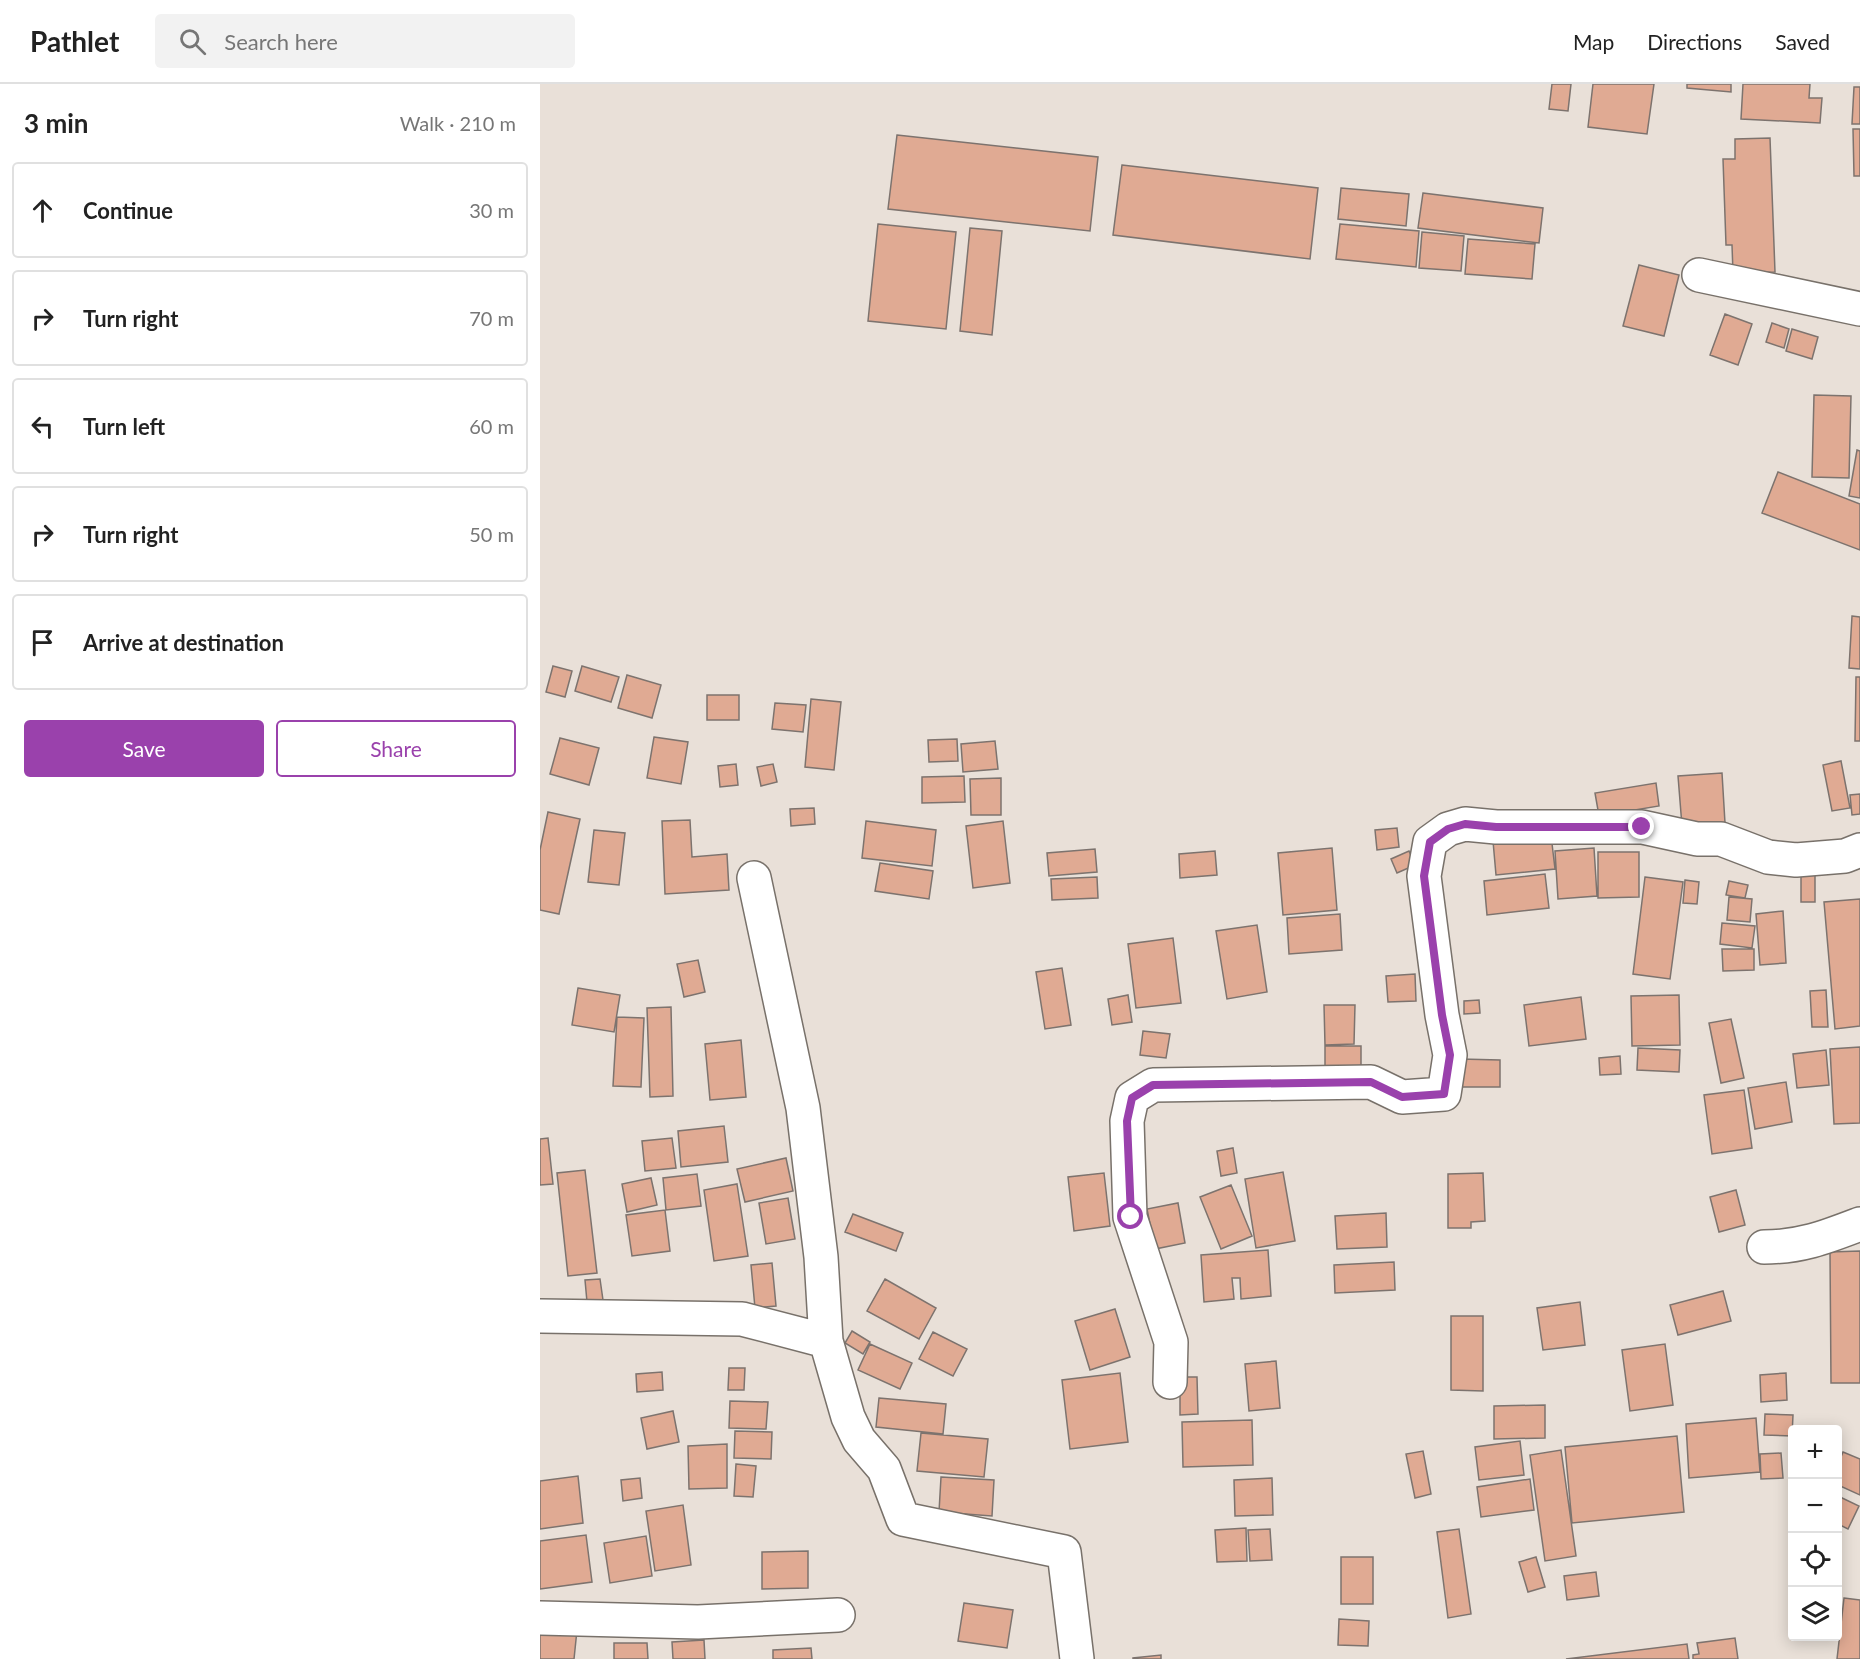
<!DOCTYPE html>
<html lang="en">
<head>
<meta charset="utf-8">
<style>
	:root { --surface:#fff; --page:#f2f2f2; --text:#222; --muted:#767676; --line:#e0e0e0; --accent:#9a41ac }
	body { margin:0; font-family:Lato,sans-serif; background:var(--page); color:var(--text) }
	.controls { position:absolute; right:18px; bottom:18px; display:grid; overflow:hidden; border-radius:6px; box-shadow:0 3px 15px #0003 }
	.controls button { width:54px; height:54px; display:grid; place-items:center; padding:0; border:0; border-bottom:2px solid var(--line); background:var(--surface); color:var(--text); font:30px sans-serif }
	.stop { position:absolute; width:18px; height:18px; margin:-14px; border:4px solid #9a41ac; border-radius:50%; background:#fff }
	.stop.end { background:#9a41ac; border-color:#fff; box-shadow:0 2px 6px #0008 }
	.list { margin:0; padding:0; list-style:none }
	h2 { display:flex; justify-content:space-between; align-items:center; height:78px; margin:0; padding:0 24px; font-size:26px }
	h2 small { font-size:20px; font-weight:400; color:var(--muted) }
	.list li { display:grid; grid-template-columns:39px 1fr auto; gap:18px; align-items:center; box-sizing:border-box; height:96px; margin:0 12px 12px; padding:0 12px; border:2px solid var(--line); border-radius:6px }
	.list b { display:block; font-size:22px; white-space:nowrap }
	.list em { font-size:20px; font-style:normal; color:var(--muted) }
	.actions { display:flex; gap:12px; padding:18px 24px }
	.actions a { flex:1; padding:14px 0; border:2px solid var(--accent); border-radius:6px; text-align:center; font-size:21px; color:var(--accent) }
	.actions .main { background:var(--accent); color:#fff }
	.icon { flex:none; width:33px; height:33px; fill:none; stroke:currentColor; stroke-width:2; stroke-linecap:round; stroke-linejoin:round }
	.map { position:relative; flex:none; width:1320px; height:1575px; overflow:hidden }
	header { display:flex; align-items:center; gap:36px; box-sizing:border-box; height:84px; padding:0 30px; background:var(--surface); border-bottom:2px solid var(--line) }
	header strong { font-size:28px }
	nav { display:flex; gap:33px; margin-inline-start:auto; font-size:21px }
	.search { width:420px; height:54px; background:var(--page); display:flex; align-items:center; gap:15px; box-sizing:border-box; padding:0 21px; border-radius:6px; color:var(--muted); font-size:22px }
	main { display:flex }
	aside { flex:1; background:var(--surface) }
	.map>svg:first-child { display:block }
	.building { fill:#e0aa93; stroke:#7d736e; stroke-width:1.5 }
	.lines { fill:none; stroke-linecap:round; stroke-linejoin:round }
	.minor-casing { stroke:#78716a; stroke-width:36 }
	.minor { stroke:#fff; stroke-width:33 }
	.route { stroke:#9a41ac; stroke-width:8 }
</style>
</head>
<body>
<header>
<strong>Pathlet</strong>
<div class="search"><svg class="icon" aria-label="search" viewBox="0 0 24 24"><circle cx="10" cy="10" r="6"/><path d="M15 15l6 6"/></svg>Search here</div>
<nav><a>Map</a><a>Directions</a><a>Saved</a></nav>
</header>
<main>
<aside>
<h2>3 min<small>Walk · 210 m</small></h2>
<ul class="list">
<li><svg class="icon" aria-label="ahead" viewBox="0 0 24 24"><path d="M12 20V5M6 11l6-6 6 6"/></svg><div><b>Continue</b></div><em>30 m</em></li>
<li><svg class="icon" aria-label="right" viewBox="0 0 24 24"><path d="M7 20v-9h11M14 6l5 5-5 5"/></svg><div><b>Turn right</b></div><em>70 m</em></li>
<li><svg class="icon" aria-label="left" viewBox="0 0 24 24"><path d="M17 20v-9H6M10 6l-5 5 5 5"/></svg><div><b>Turn left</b></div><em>60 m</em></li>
<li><svg class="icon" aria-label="right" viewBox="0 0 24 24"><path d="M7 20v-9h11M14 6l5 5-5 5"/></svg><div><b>Turn right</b></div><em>50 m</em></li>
<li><svg class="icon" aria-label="arrive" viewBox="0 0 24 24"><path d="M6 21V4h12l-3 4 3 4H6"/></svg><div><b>Arrive at destination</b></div></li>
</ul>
<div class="actions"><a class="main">Save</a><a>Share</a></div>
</aside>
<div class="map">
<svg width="1320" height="1575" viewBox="0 0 1320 1575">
	<rect width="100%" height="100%" fill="#e9e0d8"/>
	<path class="building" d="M1012 0H1031L1028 27 1009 25Z
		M1053 0H1114L1107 50 1048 43Z
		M1147 0H1191V8L1147 4Z
		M1203 0H1270L1269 14H1282L1280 39 1201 35Z
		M1314 3H1320V40H1312Z
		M1313 45H1320V92H1314Z
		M357 51 558 73 550 147 348 125Z
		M1230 54 1235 188 1193 189 1192 161H1186L1183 75H1195V55Z
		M582 81 778 104 770 175 573 151Z
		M801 104 869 110 866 142 798 135Z
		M883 109 1003 124 999 159 878 144Z
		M338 140 416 148 406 245 328 237Z
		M800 140 879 147 876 183 796 175Z
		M430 144 462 147 452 251 420 247Z
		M882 148 924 152 921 187 879 184Z
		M928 155 995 160 992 195 925 190Z
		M1099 181 1139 191 1124 252 1083 242Z
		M1185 230 1212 240 1198 281 1170 271Z
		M1232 239 1249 245 1244 264 1226 258Z
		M1252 245 1278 253 1272 275 1246 267Z
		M1274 311 1311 312 1309 394 1272 393Z
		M1317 366 1320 367V414L1309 412Z
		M1238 388 1320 420V466L1222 429Z
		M1312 532 1320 533V585L1309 584Z
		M13 582 32 587 25 613 6 608Z
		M42 582 79 593 71 618 35 607Z
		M87 591 121 601 112 634 78 624Z
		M1316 593H1320V657H1315Z
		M167 611H199V636H167Z
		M271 615 301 618 294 686 265 683Z
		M235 619 266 621 263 648 232 645Z
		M114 653 148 658 141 700 107 694Z
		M20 654 59 664 49 701 10 690Z
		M417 655 418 677 389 678 388 656Z
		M455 657 458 685 423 688 421 660Z
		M1301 677 1310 724 1292 727 1283 681Z
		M196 680 198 701 180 703 178 682Z
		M233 680 237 698 221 702 217 683Z
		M1182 689 1185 739 1142 742 1138 692Z
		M424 692 425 718 382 719V693Z
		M461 694V731H431L430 695Z
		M1116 699 1119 722 1059 732 1055 709Z
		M1320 710V730L1312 731 1310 711Z
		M274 724 275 740 251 742 250 725Z
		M8 728 40 735 19 830 0 826V766Z
		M150 736 152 773 187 770 189 806 125 810 122 737Z
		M326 737 396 746 392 782 322 774Z
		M463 737 470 799 433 804 426 742Z
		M857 744 859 763 837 766 835 746Z
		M54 746 85 749 79 801 48 798Z
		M1011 751 1015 785 956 791 953 757Z
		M792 764 797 826 743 831 738 769Z
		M1054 764 1057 812 1018 815 1015 767Z
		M555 765 557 788 509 792 507 769Z
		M675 767 677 791 640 794 639 770Z
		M869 767 875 781 857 789 851 775Z
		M1058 768H1099V813L1058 814Z
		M340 779 393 787 389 815 335 807Z
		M1005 790 1009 824 947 831 944 797Z
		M1261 791H1275V818H1261Z
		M557 793 558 814 512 816 511 795Z
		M1105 793 1143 798 1130 895 1093 890Z
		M1145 796 1159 798 1157 820 1143 819Z
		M1189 797 1208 801 1205 814 1186 811Z
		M1189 813 1212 815 1210 838 1187 836Z
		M1320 815V942L1295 945 1284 818Z
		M1243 827 1246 879 1220 881 1216 830Z
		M800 830 802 866 749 870 747 834Z
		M1182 839 1215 842 1212 864 1180 860Z
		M717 841 727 908 687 915 676 847Z
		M633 854 641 919 596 924 588 860Z
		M1182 865H1214V886L1183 887Z
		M158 876 165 908 144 913 137 880Z
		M522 884 531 941 505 945 496 888Z
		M875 890 876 917 848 918 846 892Z
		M38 904 80 911 74 948 32 941Z
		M1286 906 1288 943H1272L1270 907Z
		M588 911 592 938 572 941 568 915Z
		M1139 911 1140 961 1092 962 1091 912Z
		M1041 913 1046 955 989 962 984 921Z
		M939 916 940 929 924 930V917Z
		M784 921H815L814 960 785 961Z
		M131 923 133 1012 110 1013 107 924Z
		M77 933 104 934 101 1003 73 1002Z
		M1191 935 1204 994 1181 999 1169 939Z
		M603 947 630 950 626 974 600 971Z
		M201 956 206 1013 170 1016 165 960Z
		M785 962H821V985L785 986Z
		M1320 963V1039L1294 1040 1290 965Z
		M1098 964 1140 966 1139 988 1097 986Z
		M1286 966 1289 1001 1257 1004 1253 970Z
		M1080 972 1081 990 1060 991 1059 974Z
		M920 975 960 976V1003H920Z
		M1246 998 1252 1038 1215 1045 1208 1004Z
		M1204 1006 1212 1064 1172 1070 1164 1011Z
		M184 1042 188 1078 141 1083 138 1047Z
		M8 1054 13 1100 0 1101V1055Z
		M132 1054 136 1084 105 1087 102 1057Z
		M693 1064 697 1089 681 1092 677 1067Z
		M246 1074 253 1107 205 1118 197 1085Z
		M45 1086 57 1189 28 1192 17 1089Z
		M743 1088 755 1157 716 1164 705 1095Z
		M564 1089 570 1142 534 1147 528 1093Z
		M943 1089 945 1137 931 1138V1144H908V1090Z
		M157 1090 161 1122 126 1126 123 1094Z
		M111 1094 117 1121 87 1128 82 1100Z
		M197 1100 208 1172 174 1177 164 1106Z
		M691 1101 712 1152 681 1165 660 1113Z
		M1196 1106 1205 1141 1179 1148 1170 1113Z
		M248 1114 255 1155 226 1160 219 1119Z
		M638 1119 645 1159 615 1165 607 1125Z
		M125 1126 130 1167 92 1172 86 1131Z
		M846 1129 847 1163 797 1165 795 1132Z
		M313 1130 363 1149 356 1167 305 1148Z
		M728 1166 731 1212 701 1215 700 1194H692L694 1215 664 1218 661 1171Z
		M1320 1167V1299H1291L1290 1168Z
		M854 1178 855 1206 795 1209 794 1181Z
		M232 1179 236 1222 215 1224 211 1181Z
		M60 1195 63 1216 47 1218 45 1196Z
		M345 1195 396 1224 379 1255 327 1227Z
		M1183 1207 1191 1237 1138 1251 1130 1221Z
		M1040 1218 1045 1261 1003 1266 997 1224Z
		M575 1225 590 1273 550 1286 535 1237Z
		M911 1232H943V1307L911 1306Z
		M312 1247 330 1258 323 1270 305 1259Z
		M393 1248 427 1265 413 1292 379 1275Z
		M330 1260 372 1279 360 1305 318 1286Z
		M1125 1260 1133 1321 1090 1327 1082 1266Z
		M736 1277 740 1324 709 1327 705 1280Z
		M189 1284H205L204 1306H188Z
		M122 1288 123 1306 97 1308 96 1290Z
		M580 1289 588 1358 530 1365 522 1296Z
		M1246 1289 1247 1316 1221 1318 1220 1291Z
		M640 1293H657L658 1330 640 1331Z
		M339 1314 406 1320 403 1350 336 1343Z
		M190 1317 228 1318 226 1345 189 1344Z
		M1005 1321V1354L954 1355V1322Z
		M133 1327 139 1358 107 1365 101 1334Z
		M1225 1330 1253 1331 1252 1352 1224 1351Z
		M1216 1334 1220 1388 1149 1394 1146 1340Z
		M712 1336 713 1381 643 1383 642 1338Z
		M195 1347 232 1348 231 1375 194 1374Z
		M381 1349 448 1355 444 1393 377 1387Z
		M1137 1352 1144 1428 1032 1439 1025 1363Z
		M980 1357 984 1391 939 1396 935 1363Z
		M187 1360V1404L149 1405 148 1362Z
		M1021 1366 1036 1472 1005 1477 990 1371Z
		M883 1367 891 1410 875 1414 866 1370Z
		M1303 1368 1320 1375V1411L1298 1401V1380Z
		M1241 1369 1243 1394 1221 1395 1220 1370Z
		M196 1380 216 1382 213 1413 194 1412Z
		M38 1392 43 1439 0 1445V1397Z
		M401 1393 454 1396 452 1432 399 1428Z
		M100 1394 102 1414 83 1417 81 1396Z
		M732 1394 733 1431 695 1432 694 1396Z
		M990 1395 994 1426 941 1433 937 1403Z
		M1298 1412 1319 1422 1308 1445 1298 1440Z
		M143 1421 151 1481 115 1487 106 1427Z
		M706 1444 707 1477 677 1478 675 1446Z
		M730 1445 732 1476 710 1477 708 1446Z
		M919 1445 931 1530 908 1534 897 1448Z
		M46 1451 52 1498 0 1505V1457Z
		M106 1452 112 1492 70 1499 64 1459Z
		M268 1467V1504L222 1505V1468Z
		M801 1473H833V1520H801Z
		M996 1473 1005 1503 988 1508 979 1478Z
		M1056 1488 1059 1512 1027 1516 1024 1492Z
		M1304 1514 1320 1516V1575H1297Z
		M424 1519 473 1526 467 1564 418 1557Z
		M799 1535 829 1537 828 1562 798 1561Z
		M0 1543 37 1546 34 1575H0Z
		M1195 1554 1198 1575H1153V1571L1159 1570 1157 1559Z
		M164 1556 165 1575H133L132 1558Z
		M74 1559H107L108 1575H74Z
		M1147 1560 1149 1575H1026Z
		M271 1564 272 1575H233V1566Z
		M621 1571V1575H593V1574Z"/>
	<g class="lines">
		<g class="minor-casing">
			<path id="minor" d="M1159 191 1320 225
				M214 794 263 1024 281 1173 286 1257
				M1224 1163C1261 1163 1286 1153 1320 1140
				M0 1232 202 1235 286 1257 308 1333 319 1356 344 1385 363 1435 524 1468 537 1575
				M630 1298 631 1258 590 1133 587 1037 592 1014 613 1001 831 998 862 1013 904 1010 910 971 902 931 884 792 890 758 908 745 925 740 956 743H1102L1157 755H1181L1228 773 1256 776 1305 772 1320 766
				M0 1534 158 1538 298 1531"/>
		</g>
		<use href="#minor" class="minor"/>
	</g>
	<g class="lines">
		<path class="route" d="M591 1133 587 1037 592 1014 613 1001 831 998 862 1013 904 1010 910 971 902 931 884 792 890 758 908 745 925 740 956 743H1102"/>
	</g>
</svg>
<div class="controls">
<button>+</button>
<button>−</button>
<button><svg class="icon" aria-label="locate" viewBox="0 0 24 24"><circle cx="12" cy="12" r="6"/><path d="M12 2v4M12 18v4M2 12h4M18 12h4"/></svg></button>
<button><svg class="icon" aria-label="layers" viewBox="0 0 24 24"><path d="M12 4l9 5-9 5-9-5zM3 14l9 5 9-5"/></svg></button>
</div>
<div class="stop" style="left:591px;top:1133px"></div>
<div class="stop end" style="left:1102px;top:743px"></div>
</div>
</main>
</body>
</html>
